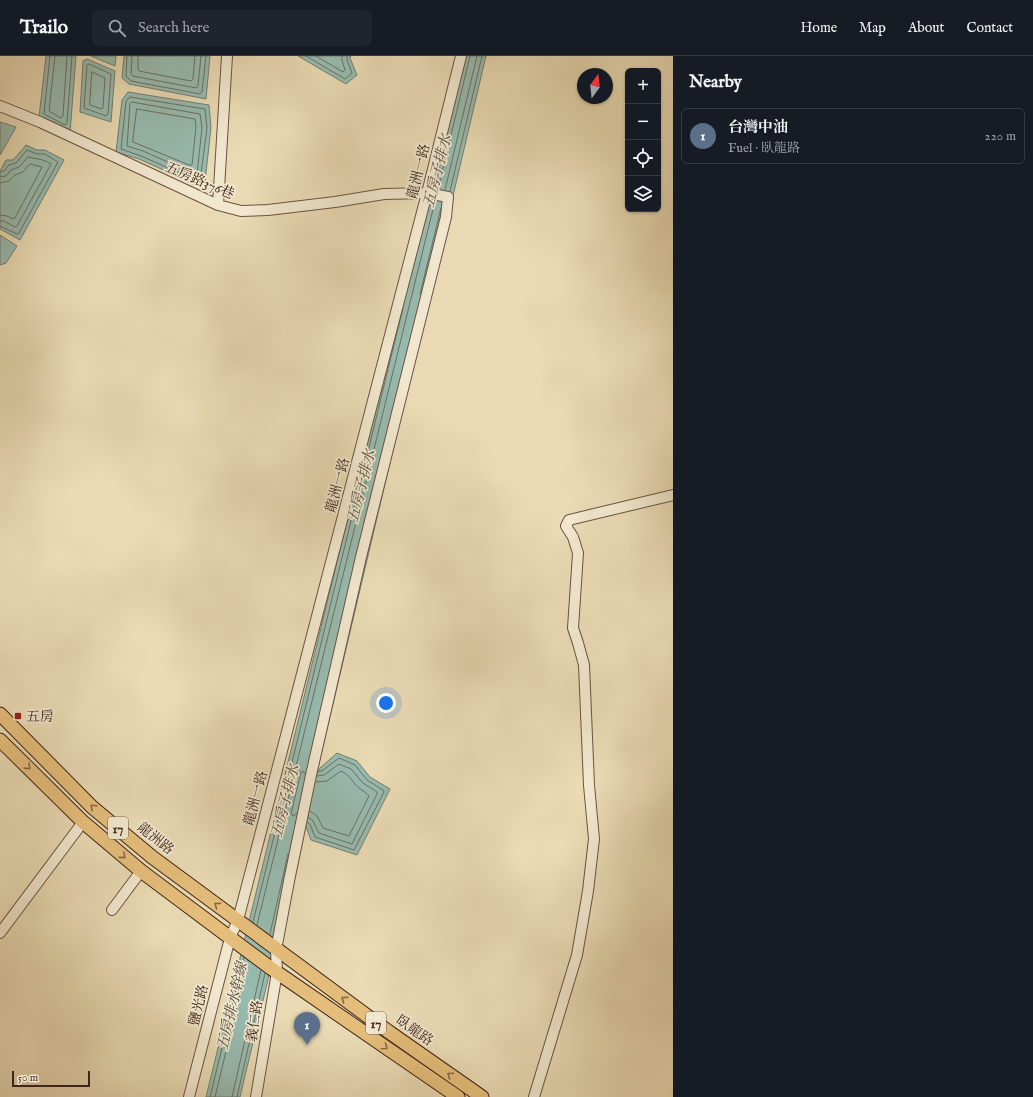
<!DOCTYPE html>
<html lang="en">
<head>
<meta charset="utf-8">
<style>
	:root { --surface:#171b24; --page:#20242c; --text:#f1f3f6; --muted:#9ea1a6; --line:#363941; --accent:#c59692 }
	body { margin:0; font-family:"IM FELL English","Noto Serif TC",serif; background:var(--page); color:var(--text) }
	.controls { position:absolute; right:12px; top:12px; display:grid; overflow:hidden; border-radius:6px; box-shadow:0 1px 3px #0004 }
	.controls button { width:36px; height:36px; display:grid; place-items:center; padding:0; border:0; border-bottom:1px solid var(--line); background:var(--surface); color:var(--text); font:20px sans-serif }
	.compass { position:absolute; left:577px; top:12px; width:36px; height:36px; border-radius:50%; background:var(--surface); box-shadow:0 1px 3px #0004; rotate:15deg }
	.scale { position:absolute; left:12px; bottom:10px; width:78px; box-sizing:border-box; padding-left:4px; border:2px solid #3f251a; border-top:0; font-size:11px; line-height:14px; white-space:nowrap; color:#3f251a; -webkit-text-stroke:3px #f1e7ce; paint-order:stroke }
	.you { position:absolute; left:386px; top:647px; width:14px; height:14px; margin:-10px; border:3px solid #fff; border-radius:50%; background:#1a73e8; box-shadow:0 0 0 6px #1a73e833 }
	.badge { display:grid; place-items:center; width:26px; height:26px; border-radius:50%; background:var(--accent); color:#fff; font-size:13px; font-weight:700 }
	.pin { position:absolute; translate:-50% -33px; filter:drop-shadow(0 1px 2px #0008) }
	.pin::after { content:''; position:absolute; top:21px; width:14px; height:12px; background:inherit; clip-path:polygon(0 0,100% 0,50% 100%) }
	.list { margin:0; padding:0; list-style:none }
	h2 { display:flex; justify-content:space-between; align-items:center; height:52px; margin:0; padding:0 16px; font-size:17px }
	h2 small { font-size:13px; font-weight:400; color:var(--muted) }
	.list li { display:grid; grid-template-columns:26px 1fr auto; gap:12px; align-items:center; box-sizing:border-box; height:56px; margin:0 8px 8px; padding:0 8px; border:1px solid var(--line); border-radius:6px }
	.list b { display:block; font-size:15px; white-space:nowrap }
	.list p { margin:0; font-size:13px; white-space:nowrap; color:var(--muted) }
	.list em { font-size:13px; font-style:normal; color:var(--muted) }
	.icon { flex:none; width:22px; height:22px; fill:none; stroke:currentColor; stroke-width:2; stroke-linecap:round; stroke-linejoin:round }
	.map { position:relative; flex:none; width:673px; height:1041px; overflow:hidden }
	header { display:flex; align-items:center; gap:24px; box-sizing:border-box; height:56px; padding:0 20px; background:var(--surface); border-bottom:1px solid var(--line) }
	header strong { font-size:19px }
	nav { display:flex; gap:22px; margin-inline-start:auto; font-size:14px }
	.search { width:280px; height:36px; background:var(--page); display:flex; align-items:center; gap:10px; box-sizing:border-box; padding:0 14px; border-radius:6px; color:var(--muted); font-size:15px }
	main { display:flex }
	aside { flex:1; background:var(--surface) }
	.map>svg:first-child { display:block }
	.water { fill:#97baae; stroke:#747e73 }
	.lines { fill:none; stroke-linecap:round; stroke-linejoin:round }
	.shore { stroke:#6b7064; stroke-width:1 }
	.minor-casing { stroke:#6a5240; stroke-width:12 }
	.major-casing { stroke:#3f251a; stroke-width:15 }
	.minor { stroke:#f1e7ce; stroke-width:10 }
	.major { stroke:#e4bd7a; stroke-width:13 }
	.oneway { stroke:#896945 }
	.poi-dot { fill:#8f2418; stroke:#f1e7ce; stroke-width:1.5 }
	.labels { text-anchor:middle; stroke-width:3.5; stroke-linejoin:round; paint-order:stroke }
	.shield { fill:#f1e7ce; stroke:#745f50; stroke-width:1 }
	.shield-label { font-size:13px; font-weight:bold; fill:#3f251a }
	.street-label { font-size:14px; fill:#3f251a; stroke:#f1e7ce }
	.poi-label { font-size:14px; fill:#3f251a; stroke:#f1e7ce; text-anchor:start }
	.water-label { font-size:15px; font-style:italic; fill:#554a3f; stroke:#f1e7ce }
</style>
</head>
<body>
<header>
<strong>Trailo</strong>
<div class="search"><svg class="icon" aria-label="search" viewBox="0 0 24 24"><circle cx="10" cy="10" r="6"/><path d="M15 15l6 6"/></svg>Search here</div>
<nav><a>Home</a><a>Map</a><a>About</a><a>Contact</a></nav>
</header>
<main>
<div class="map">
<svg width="673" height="1041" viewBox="0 0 673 1041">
	<rect width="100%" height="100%" fill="#e9dab3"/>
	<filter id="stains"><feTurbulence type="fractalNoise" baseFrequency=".005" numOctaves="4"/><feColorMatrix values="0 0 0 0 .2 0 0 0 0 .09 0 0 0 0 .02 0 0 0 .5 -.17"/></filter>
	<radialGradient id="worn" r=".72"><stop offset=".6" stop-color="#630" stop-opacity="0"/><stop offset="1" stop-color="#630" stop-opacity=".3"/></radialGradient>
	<path class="water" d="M46 0H76L70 77 39 61Z
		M91 0H116L115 10Z
		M124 0H210L206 43 129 28 122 22Z
		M298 0H351L350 2 357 19 346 28Z
		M461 0H486L316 720 320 712 337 697 357 705 370 721 390 733 357 799 311 784 305 768 240 1041H206Z
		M87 3 115 15 111 66 80 56 83 5Z
		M128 36 209 49 211 71 205 126 201 131 139 103 116 96 122 44Z
		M0 66 16 71 0 99Z
		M26 89 37 94H45L64 104 20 184 0 173V115L6 104H13Z
		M0 179 17 190 6 207 0 209Z"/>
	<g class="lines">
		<path class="shore" d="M50 0 44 58 65 69 67 67 72 0
			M55 0 49 55 61 62 63 60 67 0
			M127 0 126 20 131 25 200 38 202 36 206 0
			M132 0 131 18 133 20 196 32 198 30 201 0
			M138 0V13L139 15 191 25 193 23 195 0
			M306 0 345 23 352 17 347 4V0
			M316 0 343 16 345 14 342 4V0
			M89 8 111 18 108 58 106 60 84 52 87 10Z
			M92 16 105 22 103 51 102 53 90 49Z
			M130 41 205 53 207 72 200 125H198L141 100 121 93 126 46Z
			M132 46 200 58 202 72 197 118H195L143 95 127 90 130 48Z
			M137 53 195 63 196 71 192 109H189L133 86Z
			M0 116 4 115 9 109 16 107 27 94 37 98H45L58 106 19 177 17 178 0 170
			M0 121 6 120 11 114 19 111 28 101C36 103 44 103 51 108L17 170 15 171 4 165H0
			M0 127 9 125 15 119 23 116 30 108 42 111 15 162 13 163 7 160 0 159
			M438 133 470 0
			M445 134 477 0
			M450 135 482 0
			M420 238 441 152
			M310 755 317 760 323 772 349 780 369 740C367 737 363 735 359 732 352 726 350 719 341 715L327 725 316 726
			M297 757 293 760 291 758 301 716 303 715 305 718
			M308 761 313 765 319 777 352 788 377 738V736L363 727 351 713 339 708 324 719 317 720
			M307 766 310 768 315 781 354 794 384 736 383 734 367 724 355 709 339 702 322 715H318
			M253 866 403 252
			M257 869 435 145
			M270 878 288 798
			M210 1041 244 901
			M215 1041 248 905
			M232 1041 261 914
			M237 1041 265 917"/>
		<g class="minor-casing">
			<path id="minor" d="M0 50 40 66 218 149 241 155 268 154 335 146 384 138 427 137 448 141 446 161 361 501 311 719 289 825 276 894 277 916 256 1041
				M218 149 227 0
				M112 854 141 815
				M0 877 83 766
				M189 1041 230 882 238 864 427 137 461 0
				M534 1041 577 899 588 835 594 783 589 729 584 609 578 587 573 572 578 497 573 481 566 470 569 464 673 439"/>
		</g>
		<g class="major-casing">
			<path id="major" d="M0 658 92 751 152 801 389 976 482 1041
				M0 684 83 766 141 815 272 913 458 1041"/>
		</g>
		<use href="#minor" class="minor"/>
		<use href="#major" class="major"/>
	</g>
	<defs><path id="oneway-chevron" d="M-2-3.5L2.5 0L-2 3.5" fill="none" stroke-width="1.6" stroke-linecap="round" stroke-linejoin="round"/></defs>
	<g class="oneway">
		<use href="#oneway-chevron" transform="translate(28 711) rotate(44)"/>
		<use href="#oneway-chevron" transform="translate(93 751) rotate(-137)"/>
		<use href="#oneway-chevron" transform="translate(123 800) rotate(41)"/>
		<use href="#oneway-chevron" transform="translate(217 849) rotate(-144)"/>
		<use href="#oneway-chevron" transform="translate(344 943) rotate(-144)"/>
		<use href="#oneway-chevron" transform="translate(385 991) rotate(35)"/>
		<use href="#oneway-chevron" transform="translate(450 1019) rotate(-145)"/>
	</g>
	<rect class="poi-dot" x="14" y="656" width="8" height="8" rx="2"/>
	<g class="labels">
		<g class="shield">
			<rect x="108" y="761" width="20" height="22" rx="3"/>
			<rect x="366" y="956" width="20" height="22" rx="3"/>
		</g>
		<g class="shield-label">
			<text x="118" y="777">17</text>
			<text x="376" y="972">17</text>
		</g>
		<g class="street-label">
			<text transform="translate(418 115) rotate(-76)" y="5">龍洲一路</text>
			<text transform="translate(200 124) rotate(23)" y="5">五房路376巷</text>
			<text transform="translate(337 429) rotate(-75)" y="5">龍洲一路</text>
			<text transform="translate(255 742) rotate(-75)" y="5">龍洲一路</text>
			<text transform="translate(156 782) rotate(39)" y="5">龍洲路</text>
			<text transform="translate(198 949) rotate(-76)" y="5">鹽光路</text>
			<text transform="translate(254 965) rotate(-81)" y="5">義仁路</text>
			<text transform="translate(415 974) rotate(35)" y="5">臥龍路</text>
		</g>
		<g class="poi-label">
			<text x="26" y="665">五房</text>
		</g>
		<g class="water-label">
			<text transform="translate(437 115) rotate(-76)" y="5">五房子排水</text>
			<text transform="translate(361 430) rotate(-76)" y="5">五房子排水</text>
			<text transform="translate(285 745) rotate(-76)" y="5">五房子排水</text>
			<text transform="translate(232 950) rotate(-77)" y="5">五房排水幹線</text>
		</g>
	</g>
	<rect width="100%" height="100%" filter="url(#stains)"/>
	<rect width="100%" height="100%" fill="url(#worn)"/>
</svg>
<div class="controls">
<button>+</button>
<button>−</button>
<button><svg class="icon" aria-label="locate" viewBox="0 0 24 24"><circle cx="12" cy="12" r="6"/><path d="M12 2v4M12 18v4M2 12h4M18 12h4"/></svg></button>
<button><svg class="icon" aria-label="layers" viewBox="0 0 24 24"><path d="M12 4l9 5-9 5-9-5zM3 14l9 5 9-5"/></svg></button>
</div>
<svg class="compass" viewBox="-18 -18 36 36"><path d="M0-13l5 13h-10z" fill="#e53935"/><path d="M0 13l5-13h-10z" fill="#9ea1a6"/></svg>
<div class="scale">50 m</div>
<div class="you"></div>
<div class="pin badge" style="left:307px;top:989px;background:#5c6f8a">1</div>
</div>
<aside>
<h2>Nearby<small></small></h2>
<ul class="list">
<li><span class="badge" style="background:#5c6f8a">1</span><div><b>台灣中油</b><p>Fuel · 臥龍路</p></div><em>220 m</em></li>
</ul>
</aside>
</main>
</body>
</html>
